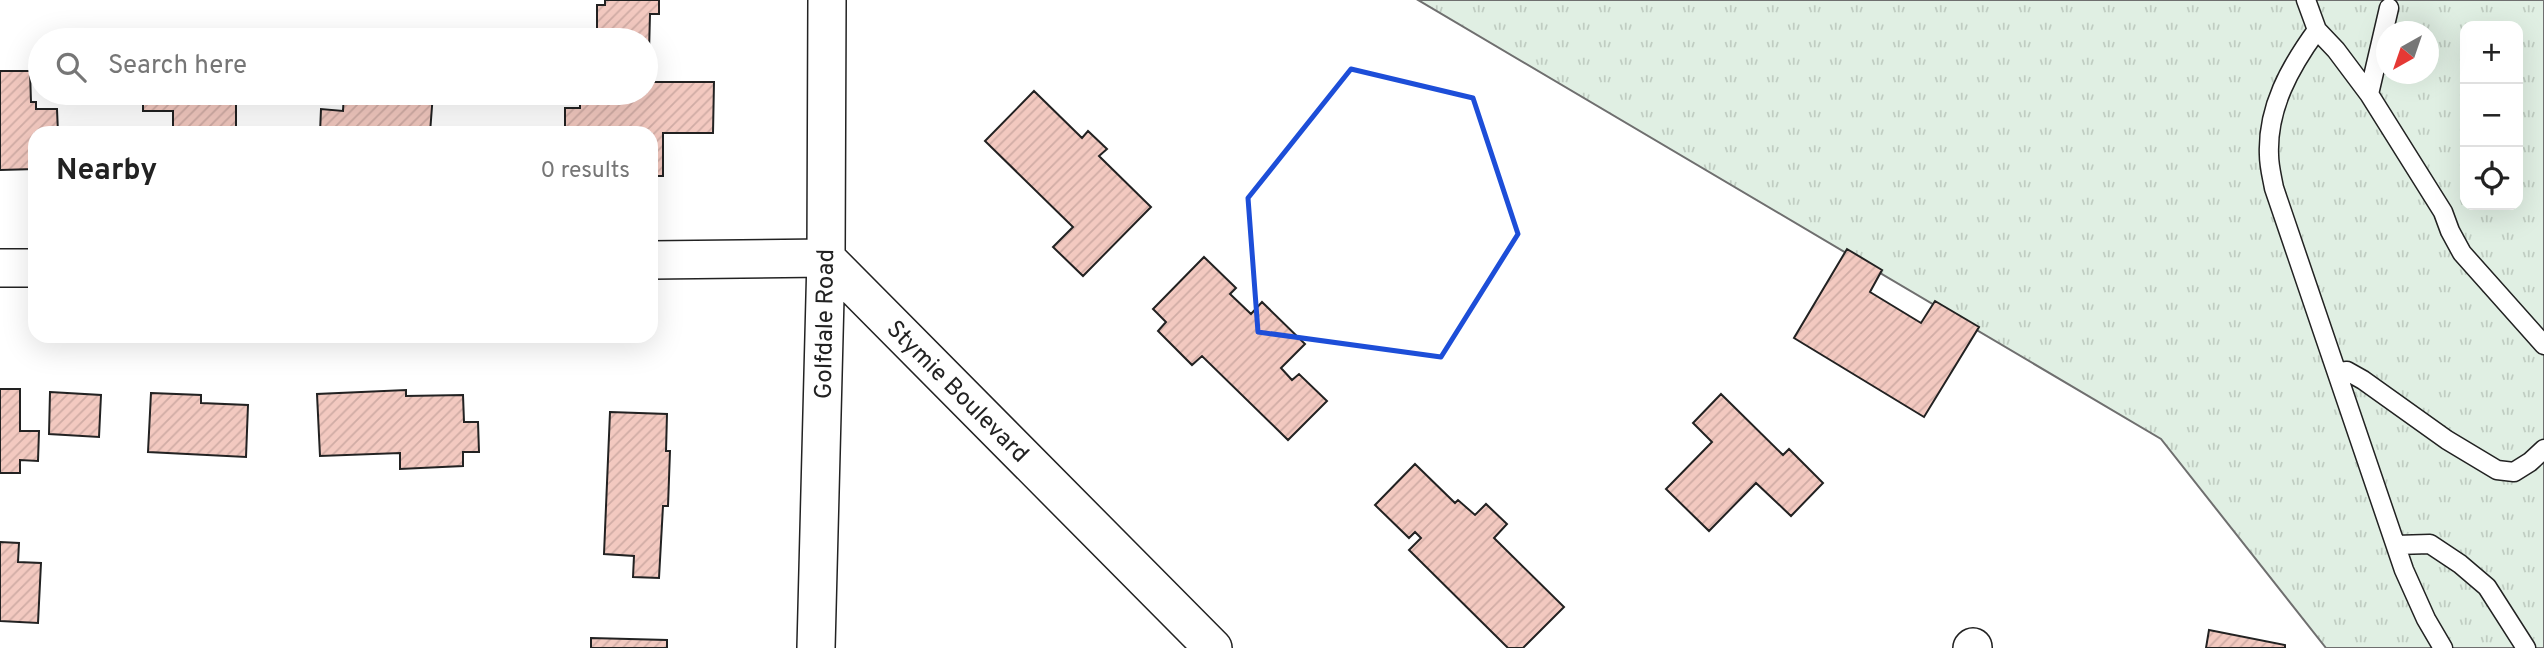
<!DOCTYPE html>
<html lang="en">
<head>
<meta charset="utf-8">
<style>
	:root { --surface:#fff; --page:#f2f2f2; --text:#222; --muted:#767676; --line:#e0e0e0 }
	body { margin:0; font-family:Overpass,sans-serif; background:var(--page); color:var(--text) }
	.controls { position:absolute; right:21px; top:21px; display:grid; overflow:hidden; border-radius:14px; box-shadow:0 7px 28px #0002 }
	.controls button { width:63px; height:63px; display:grid; place-items:center; padding:0; border:0; border-bottom:2px solid var(--line); background:var(--surface); color:var(--text); font:35px sans-serif }
	.compass { position:absolute; left:2376px; top:21px; width:63px; height:63px; border-radius:50%; background:var(--surface); box-shadow:0 7px 28px #0002; rotate:220deg }
	.list { margin:0; padding:0; list-style:none }
	h2 { display:flex; justify-content:space-between; align-items:center; height:91px; margin:0; padding:0 28px; font-size:30px }
	h2 small { font-size:23px; font-weight:400; color:var(--muted) }
	.icon { flex:none; width:38px; height:38px; fill:none; stroke:currentColor; stroke-width:2; stroke-linecap:round; stroke-linejoin:round }
	.map { position:relative; flex:none; width:2544px; height:648px; overflow:hidden }
	.search { position:absolute; background:var(--surface); box-shadow:0 7px 28px #0002; left:28px; top:28px; width:630px; height:77px; display:flex; align-items:center; gap:18px; box-sizing:border-box; padding:0 24px; border-radius:38px; color:var(--muted); font-size:26px }
	.panel { position:absolute; background:var(--surface); box-shadow:0 7px 28px #0002; left:28px; top:126px; width:630px; height:217px; border-radius:21px }
	.map>svg:first-child { display:block }
	.grass { fill:url(#grass-tufts); stroke:#6f6f6f; stroke-width:2; fill-rule:evenodd }
	.building { fill:url(#building-hatch); stroke:#222; stroke-width:2 }
	.lines { fill:none; stroke-linecap:round; stroke-linejoin:round }
	.service-casing { stroke:#222; stroke-width:21 }
	.minor-casing { stroke:#222; stroke-width:40 }
	.service { stroke:#fff; stroke-width:18 }
	.minor { stroke:#fff; stroke-width:37 }
	.marked { fill:none; stroke:#1d4ed8; stroke-width:5; stroke-linejoin:round }
	.labels { text-anchor:middle; stroke-width:5; stroke-linejoin:round; paint-order:stroke }
	.street-label { font-size:24px; fill:#222; stroke:#fff }
</style>
</head>
<body>
<div class="map">
<svg width="2544" height="648" viewBox="0 0 2544 648">
	<defs>
		<pattern id="grass-tufts" width="24" height="20" patternUnits="userSpaceOnUse" patternTransform="scale(1.75)"><rect width="24" height="20" fill="#e0efe3"/><path d="M3 7l-1-3M5 7V3M7 7l1-3M15 17l-1-3M17 17v-4M19 17l1-3" fill="none" stroke="#c0cdc2"/></pattern>
		<pattern id="building-hatch" width="6" height="6" patternUnits="userSpaceOnUse" patternTransform="scale(1.75)"><rect width="6" height="6" fill="#f3c9c0"/><path d="M-1 1l2-2M0 6l6-6M5 7l2-2" fill="none" stroke="#d0aca5"/></pattern>
	</defs>
	<rect width="100%" height="100%" fill="#fff"/>
	<path class="grass" d="M1418 0H2544V648H2326L2161 439ZM2465 26H2518V205H2465ZM2386 32H2428V74H2386Z"/>
	<path class="building" d="M605 0H659V14H650L649 53H646V40H597V5H605Z
		M143 36H236V40H143Z
		M0 71H30L31 102H36V109H57L58 133H35V169L0 170Z
		M646 82H714L713 133H663V176H651V133H565V108H580V93H646Z
		M1034 91 1082 138 1088 131 1107 149 1099 156 1151 207 1083 276 1053 247 1073 227 985 141Z
		M143 93H236V133H173V111H143Z
		M344 93H433L430 133H389L381 130V133H320L321 109 343 111Z
		M1847 249 1882 270 1870 292 1921 323 1935 301 1979 327 1924 417 1794 338Z
		M1204 257 1236 288 1230 294 1251 314 1262 302 1305 344 1281 368 1292 380 1299 374 1327 401 1288 440 1202 356 1192 365 1158 331 1166 322 1153 309Z
		M0 389H20V431H39L38 461 20 460V473H0Z
		M406 390V396L463 395 464 422H478L479 452H463V466L400 469V453L320 456 317 394Z
		M50 392 101 395 99 437 49 434Z
		M151 393 201 395V403L248 405 246 457 148 452Z
		M1721 394 1783 455 1789 449 1823 483 1791 516 1756 483 1709 531 1666 489 1712 442 1693 423Z
		M610 412 667 414 666 451H670L668 506H663L659 578 633 577 634 556 604 554Z
		M1415 464 1455 503 1458 500 1475 515 1486 504 1507 524 1494 538 1564 607 1523 648H1508L1409 550 1421 538 1415 532 1409 538 1375 505Z
		M0 542 19 543 18 562 41 563 38 623 0 621Z
		M2209 630 2285 645V648H2206Z
		M591 638 667 640V648H591Z"/>
	<g class="lines">
		<g class="service-casing">
			<path id="service" d="M2306 0 2317 30C2290 67 2267 108 2269 155 2269 166 2272 177 2274 188L2404 570 2426 619 2443 648
				M2317 30 2336 50 2369 94 2389 8
				M2369 94 2443 212 2450 231 2462 253 2544 345
				M2337 372 2347 371 2363 380 2447 440 2497 470 2514 472 2530 462 2544 449
				M2396 545 2430 544 2460 564 2487 587 2526 648"/>
		</g>
		<g class="minor-casing">
			<path id="minor" d="M651 260 826 258 1213 648
				M0 268H35
				M816 648 826 258 827 0
				M1972 648 1973 647"/>
		</g>
		<use href="#service" class="service"/>
		<use href="#minor" class="minor"/>
	</g>
	<path class="marked" d="M1351 69 1473 98 1518 234 1441 357 1258 332 1248 198Z"/>
	<g class="labels">
		<g class="street-label">
			<text transform="translate(824 324) rotate(-89)" y="8">Golfdale Road</text>
			<text transform="translate(958 391) rotate(45)" y="8">Stymie Boulevard</text>
		</g>
	</g>
</svg>
<div class="controls">
<button>+</button>
<button>−</button>
<button><svg class="icon" aria-label="locate" viewBox="0 0 24 24"><circle cx="12" cy="12" r="6"/><path d="M12 2v4M12 18v4M2 12h4M18 12h4"/></svg></button>
</div>
<svg class="compass" viewBox="-18 -18 36 36"><path d="M0-13l5 13h-10z" fill="#e53935"/><path d="M0 13l5-13h-10z" fill="#767676"/></svg>
<div class="search"><svg class="icon" aria-label="search" viewBox="0 0 24 24"><circle cx="10" cy="10" r="6"/><path d="M15 15l6 6"/></svg>Search here</div>
<section class="panel">
<h2>Nearby<small>0 results</small></h2>
<ul class="list">
</ul>
</section>
</div>
</body>
</html>
